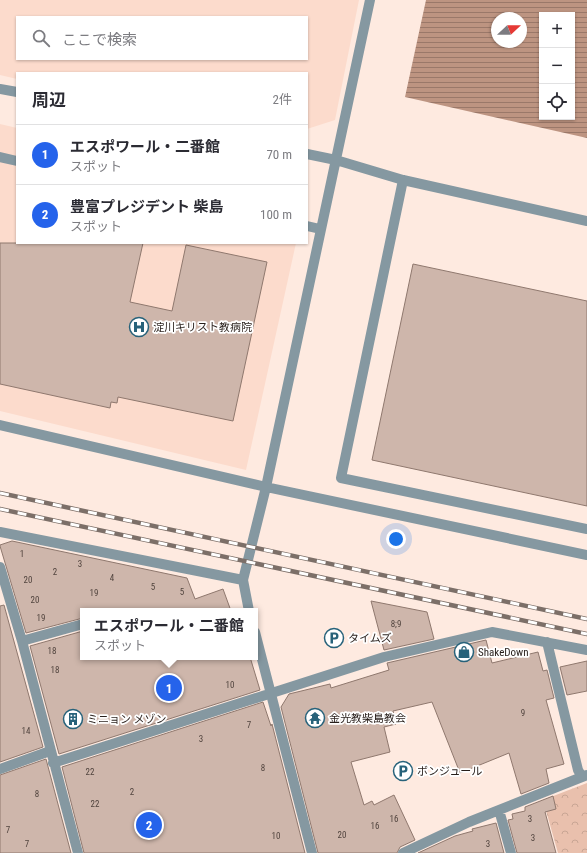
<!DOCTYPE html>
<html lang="ja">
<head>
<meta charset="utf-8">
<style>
	:root { --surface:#fff; --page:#f2f2f3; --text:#2b2b33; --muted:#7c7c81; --line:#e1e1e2; --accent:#2563eb }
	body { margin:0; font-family:"Roboto Condensed","Noto Sans JP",sans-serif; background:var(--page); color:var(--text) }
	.controls { position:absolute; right:12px; top:12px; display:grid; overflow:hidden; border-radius:0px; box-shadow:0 1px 3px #0004 }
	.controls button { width:36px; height:36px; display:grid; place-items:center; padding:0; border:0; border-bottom:1px solid var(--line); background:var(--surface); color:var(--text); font:20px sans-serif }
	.compass { position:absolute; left:491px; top:12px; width:36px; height:36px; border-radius:50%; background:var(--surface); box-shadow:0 1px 3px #0004; rotate:68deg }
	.you { position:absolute; left:396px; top:539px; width:14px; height:14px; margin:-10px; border:3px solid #fff; border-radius:50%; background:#1a73e8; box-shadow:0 0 0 6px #1a73e833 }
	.badge { display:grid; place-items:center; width:26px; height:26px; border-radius:50%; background:var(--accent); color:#fff; font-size:13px; font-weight:700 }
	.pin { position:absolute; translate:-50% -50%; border:2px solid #fff; box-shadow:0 1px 4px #0006 }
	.popup { position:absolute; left:80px; top:608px; width:178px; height:52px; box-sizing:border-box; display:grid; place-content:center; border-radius:0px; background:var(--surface); filter:drop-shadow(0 1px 3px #0005); font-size:13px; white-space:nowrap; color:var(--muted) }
	.popup b { font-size:15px; color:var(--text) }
	.popup::after { content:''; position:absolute; left:50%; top:100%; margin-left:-8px; border:8px solid transparent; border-top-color:var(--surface) }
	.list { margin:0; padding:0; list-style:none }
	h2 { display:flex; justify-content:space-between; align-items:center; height:52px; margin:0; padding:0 16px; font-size:17px }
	h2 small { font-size:13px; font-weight:400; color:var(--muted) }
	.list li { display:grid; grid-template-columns:26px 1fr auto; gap:12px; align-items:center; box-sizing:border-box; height:60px; padding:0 16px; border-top:1px solid var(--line) }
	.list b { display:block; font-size:15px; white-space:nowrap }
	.list p { margin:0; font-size:13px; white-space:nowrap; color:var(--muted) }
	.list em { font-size:13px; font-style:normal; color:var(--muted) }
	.icon { flex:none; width:22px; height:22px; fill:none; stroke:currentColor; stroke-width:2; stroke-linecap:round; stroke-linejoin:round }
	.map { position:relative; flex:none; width:587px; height:853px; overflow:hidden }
	.search { position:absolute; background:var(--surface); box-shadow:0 1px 3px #0004; left:16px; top:16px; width:292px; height:44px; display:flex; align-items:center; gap:10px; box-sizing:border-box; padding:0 14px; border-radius:0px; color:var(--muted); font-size:15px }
	.panel { position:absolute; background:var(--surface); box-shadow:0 1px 3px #0004; left:16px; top:72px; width:292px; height:172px; border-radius:0px }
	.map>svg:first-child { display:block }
	.built { fill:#fcdbcc; fill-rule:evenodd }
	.park { fill:url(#park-crowns) }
	.water { fill:url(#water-rules); fill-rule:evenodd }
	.building { fill:#ceb6ab; stroke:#8f786e }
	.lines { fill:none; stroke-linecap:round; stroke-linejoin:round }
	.minor { stroke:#8598a1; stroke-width:10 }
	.rail-casing { stroke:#7c6f68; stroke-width:4.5 }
	.rail { stroke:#fff; stroke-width:3; stroke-dasharray:9; stroke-linecap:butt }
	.labels { text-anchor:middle; stroke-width:3.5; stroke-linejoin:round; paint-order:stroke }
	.number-label { font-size:9px; fill:#51443e }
	.poi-label { font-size:11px; fill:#271e1a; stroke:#fff; text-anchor:start }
</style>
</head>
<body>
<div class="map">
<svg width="587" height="853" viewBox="0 0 587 853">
	<defs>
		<pattern id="park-crowns" width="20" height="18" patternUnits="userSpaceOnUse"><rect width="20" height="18" fill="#e9c0ad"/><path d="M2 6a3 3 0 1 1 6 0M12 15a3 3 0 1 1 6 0" fill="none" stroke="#c8a594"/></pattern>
		<pattern id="water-rules" width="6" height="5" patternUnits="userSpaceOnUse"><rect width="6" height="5" fill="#bd9481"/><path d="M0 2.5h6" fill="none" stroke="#9a7869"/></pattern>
	</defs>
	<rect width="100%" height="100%" fill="#feeae0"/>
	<path class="built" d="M0 0H359L335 120 307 129V73H17V79L0 75ZM17 17H307V59H17Z
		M0 124 17 128V243H296L246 470 0 411Z"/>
	<path class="park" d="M587 783V853H558L543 800Z"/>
	<path class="water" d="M426 0H587V138L405 97ZM542 15H572V117H542ZM497 18H521V42H497Z"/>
	<path class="building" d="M0 243H143L130 302 172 311 186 245 267 262 233 421 118 397 117 403 111 402 110 408 0 384Z
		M413 264 587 301V506L372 460Z
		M12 541 187 578 195 599 223 589 231 611H83V618L26 633 0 546V545Z
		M371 601 427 612 434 639 384 650Z
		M4 605 43 747 0 762V606Z
		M83 631V657H250L260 690 59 754 30 646Z
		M486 640 492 663 538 652 543 671 547 670 554 698 546 700 564 764 546 769 549 783 521 794 509 753 460 773 432 702 393 711 396 724 384 727 390 752 351 762 364 805 372 801 374 805 394 795 415 840 400 847 397 853H318L281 707 289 694 330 684 331 688 389 670 387 663Z
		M587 661V691L567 695 560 667Z
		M263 702 271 726 272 724 305 853H84L62 767Z
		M46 759 71 853H0V775Z
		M553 796 556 809 545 812 556 853H517L508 820 513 819 512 814 525 811V807Z
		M496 823 504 853H418L455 836 473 831 472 829Z"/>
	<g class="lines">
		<path class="minor" d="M0 89 17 92
			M307 154 336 160 403 180 587 221
			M0 157 17 161
			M403 180 341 478 587 529
			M307 226 320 229
			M0 425 266 487 587 555
			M0 532 243 580
			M0 567 22 641 78 853
			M249 611 243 580 266 487 370 0
			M255 632 312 853
			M22 641 83 624
			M547 642 578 770 582 777
			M53 763 384 657 492 632 587 650
			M0 769 50 751
			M499 810 511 853
			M403 853 469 822 587 775"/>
		<g class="rail-casing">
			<path id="rail" d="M0 493 587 619
				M0 509 587 634"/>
		</g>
		<use href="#rail" class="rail"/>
	</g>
	<defs>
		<g id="hospital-ring" transform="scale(1)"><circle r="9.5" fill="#fff" stroke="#27627a" stroke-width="1.5"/><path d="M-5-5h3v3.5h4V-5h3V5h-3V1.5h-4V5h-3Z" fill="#27627a"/></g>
		<g id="parking-ring" transform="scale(1)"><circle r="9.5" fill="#fff" stroke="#27627a" stroke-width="1.5"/><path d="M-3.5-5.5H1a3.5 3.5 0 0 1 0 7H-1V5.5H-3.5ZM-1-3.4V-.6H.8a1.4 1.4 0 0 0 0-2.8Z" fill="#27627a"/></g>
		<g id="shop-ring" transform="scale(1)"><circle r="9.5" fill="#fff" stroke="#27627a" stroke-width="1.5"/><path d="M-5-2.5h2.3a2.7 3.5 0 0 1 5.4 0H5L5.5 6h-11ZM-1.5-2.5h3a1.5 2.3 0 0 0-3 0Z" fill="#27627a"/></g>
		<g id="temple-ring" transform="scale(1)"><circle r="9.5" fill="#fff" stroke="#27627a" stroke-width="1.5"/><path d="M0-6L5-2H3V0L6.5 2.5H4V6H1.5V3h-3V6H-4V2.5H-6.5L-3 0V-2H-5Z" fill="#27627a"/></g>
		<g id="building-ring" transform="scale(1)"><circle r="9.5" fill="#fff" stroke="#27627a" stroke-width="1.5"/><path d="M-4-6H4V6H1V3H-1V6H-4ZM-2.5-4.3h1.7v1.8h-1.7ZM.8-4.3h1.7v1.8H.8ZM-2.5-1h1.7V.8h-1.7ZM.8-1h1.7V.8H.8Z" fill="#27627a"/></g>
	</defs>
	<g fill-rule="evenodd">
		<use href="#hospital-ring" x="139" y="327"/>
		<use href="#parking-ring" x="334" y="638"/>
		<use href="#shop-ring" x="464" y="652"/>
		<use href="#temple-ring" x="315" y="718"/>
		<use href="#building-ring" x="73" y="719"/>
		<use href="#parking-ring" x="403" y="771"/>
	</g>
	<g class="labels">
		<g class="number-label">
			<text x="22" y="557">1</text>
			<text x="80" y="567">3</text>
			<text x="55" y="575">2</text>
			<text x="112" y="581">4</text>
			<text x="28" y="583">20</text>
			<text x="153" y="590">5</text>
			<text x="182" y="595">5</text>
			<text x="94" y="596">19</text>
			<text x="35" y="603">20</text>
			<text x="41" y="621">19</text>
			<text x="396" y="627">8;9</text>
			<text x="52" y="654">18</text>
			<text x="55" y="673">18</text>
			<text x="230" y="688">10</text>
			<text x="523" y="716">9</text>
			<text x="249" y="728">7</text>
			<text x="26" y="734">14</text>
			<text x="201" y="742">3</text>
			<text x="263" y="771">8</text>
			<text x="90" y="775">22</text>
			<text x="132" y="795">2</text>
			<text x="37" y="797">8</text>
			<text x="95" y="807">22</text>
			<text x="394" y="822">16</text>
			<text x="530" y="822">3</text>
			<text x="375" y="829">16</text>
			<text x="8" y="833">7</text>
			<text x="342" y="838">20</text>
			<text x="276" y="839">10</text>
			<text x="533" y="841">3</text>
			<text x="27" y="847">7</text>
			<text x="488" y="847">3</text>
		</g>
		<g class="poi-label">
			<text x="153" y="331">淀川キリスト教病院</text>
			<text x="348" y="642">タイムズ</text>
			<text x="478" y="656">ShakeDown</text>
			<text x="329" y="722">金光教柴島教会</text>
			<text x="87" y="723">ミニョン メゾン</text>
			<text x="417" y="775">ボンジュール</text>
		</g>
	</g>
</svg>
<div class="controls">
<button>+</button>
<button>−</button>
<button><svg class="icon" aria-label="locate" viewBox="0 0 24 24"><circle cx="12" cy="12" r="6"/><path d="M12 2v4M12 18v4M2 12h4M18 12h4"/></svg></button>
</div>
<svg class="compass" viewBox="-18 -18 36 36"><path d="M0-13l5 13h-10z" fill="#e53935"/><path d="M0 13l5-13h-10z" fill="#7c7c81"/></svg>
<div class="you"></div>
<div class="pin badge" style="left:169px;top:688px">1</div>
<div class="popup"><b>エスポワール・二番館</b>スポット</div>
<div class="pin badge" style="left:149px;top:825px">2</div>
<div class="search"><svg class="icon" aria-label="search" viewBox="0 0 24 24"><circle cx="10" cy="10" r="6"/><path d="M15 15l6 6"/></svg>ここで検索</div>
<section class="panel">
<h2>周辺<small>2件</small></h2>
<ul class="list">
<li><span class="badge">1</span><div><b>エスポワール・二番館</b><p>スポット</p></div><em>70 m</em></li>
<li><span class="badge">2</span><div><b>豊富プレジデント 柴島</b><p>スポット</p></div><em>100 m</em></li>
</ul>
</section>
</div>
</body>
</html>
